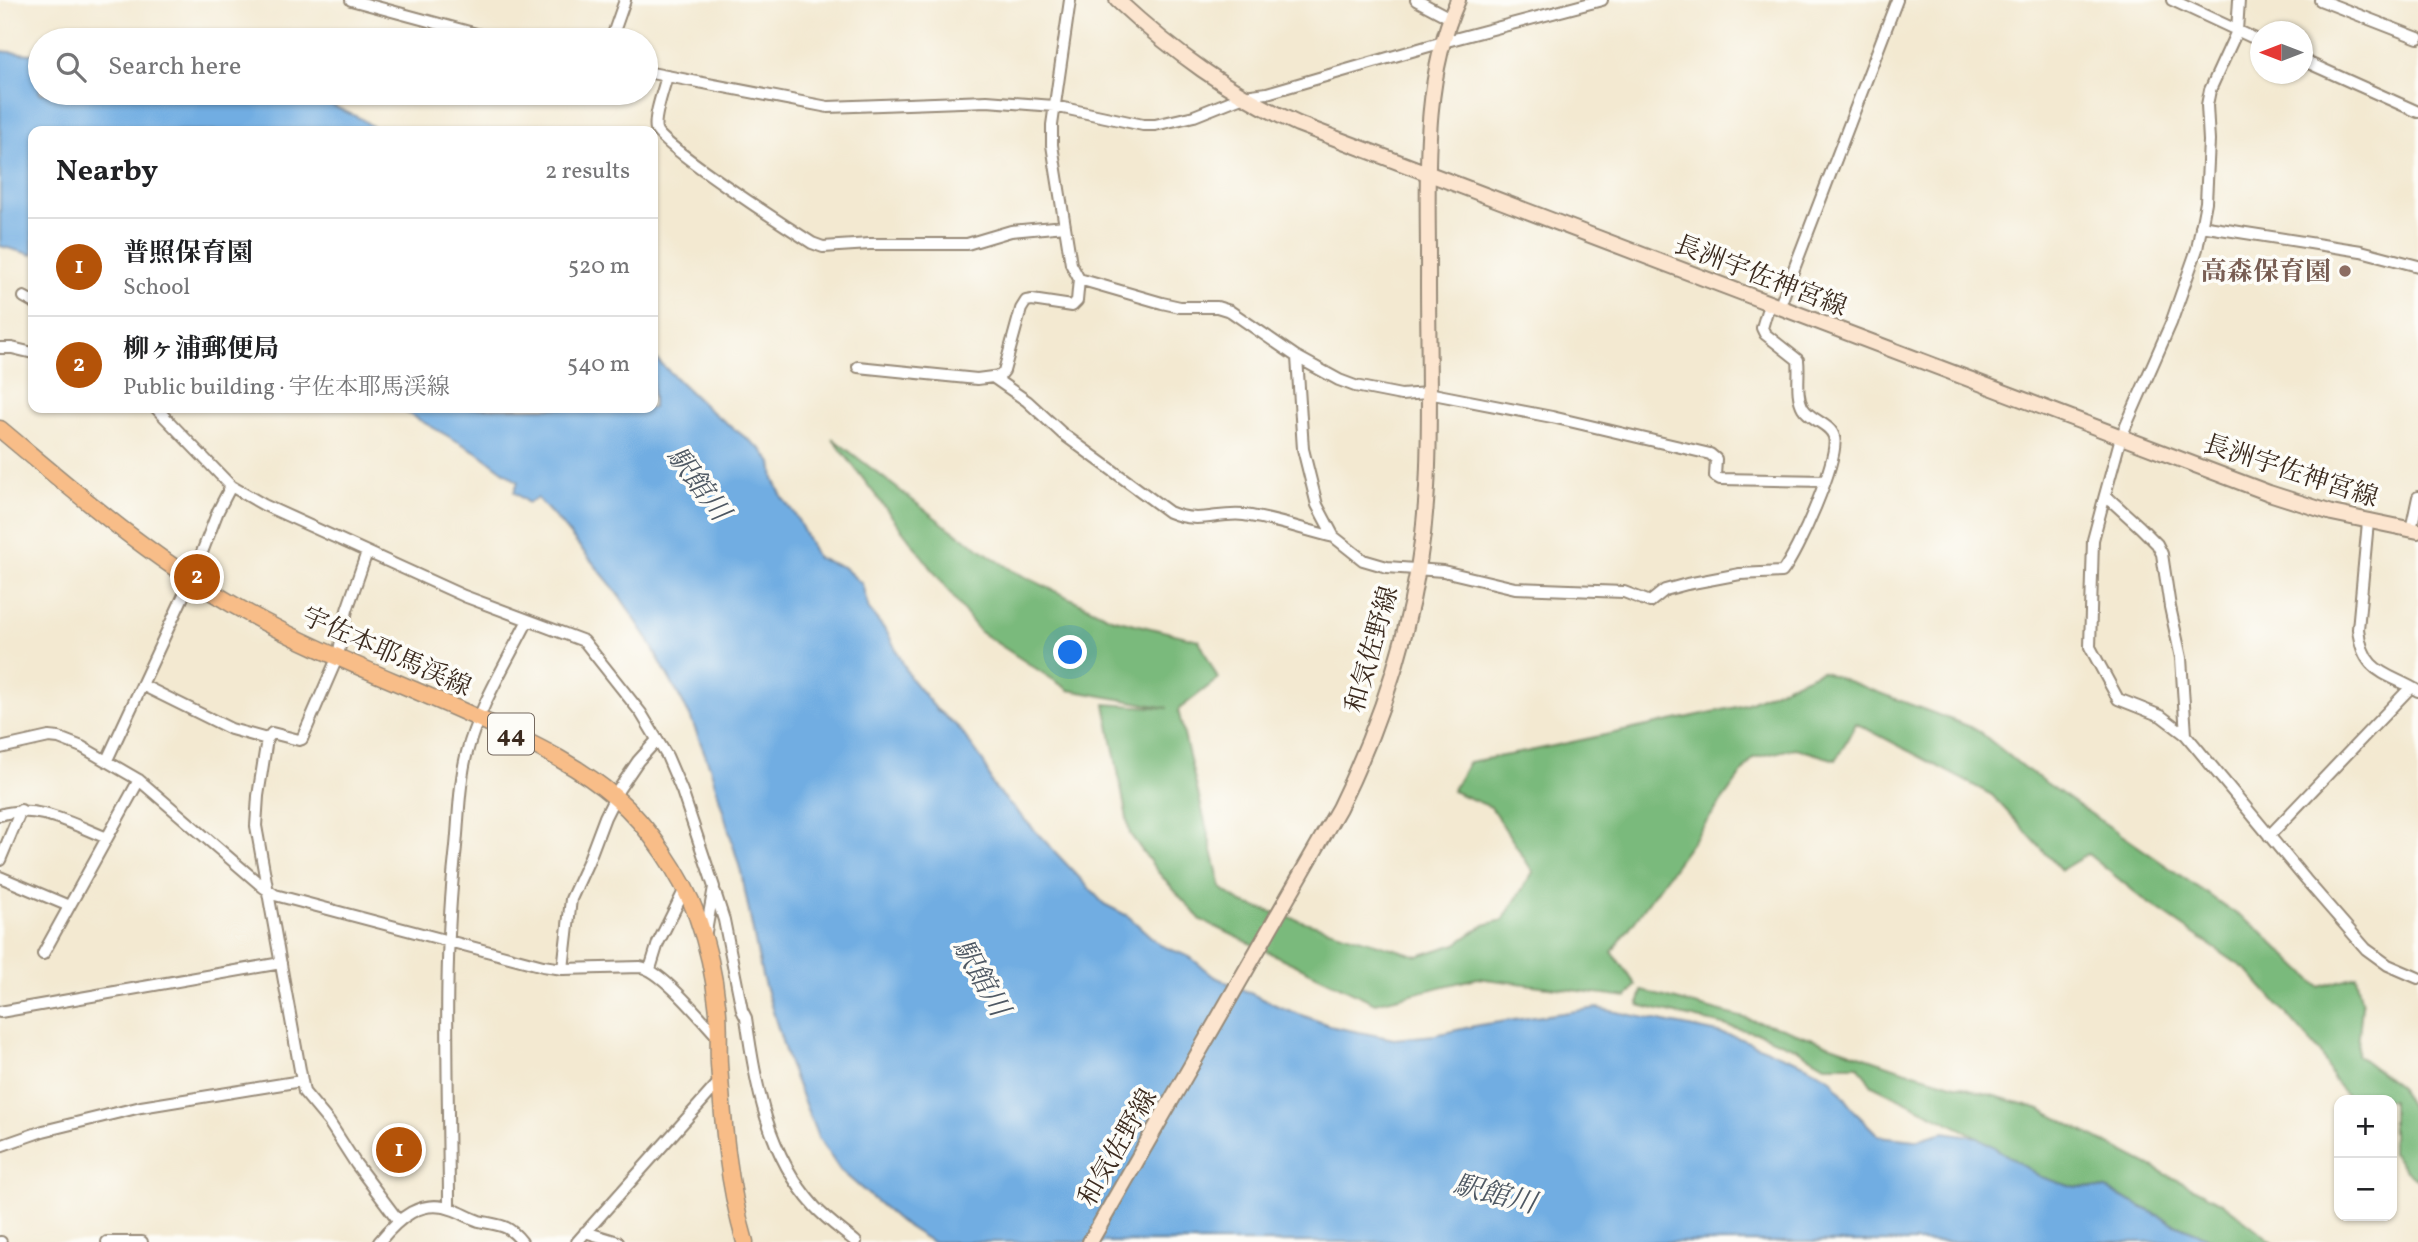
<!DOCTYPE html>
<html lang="en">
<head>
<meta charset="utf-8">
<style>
	:root { --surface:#fff; --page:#f6f6f6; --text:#202124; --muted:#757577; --line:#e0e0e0; --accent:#b45309 }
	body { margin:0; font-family:Vollkorn,"Noto Serif JP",serif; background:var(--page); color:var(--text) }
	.controls { position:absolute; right:21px; bottom:21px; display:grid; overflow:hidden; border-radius:14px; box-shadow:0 2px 5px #0004 }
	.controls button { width:63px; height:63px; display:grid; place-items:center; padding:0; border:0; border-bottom:2px solid var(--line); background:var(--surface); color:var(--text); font:35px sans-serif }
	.compass { position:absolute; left:2250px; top:21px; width:63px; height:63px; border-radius:50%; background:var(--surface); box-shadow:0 2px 5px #0004; rotate:270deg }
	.you { position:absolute; left:1071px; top:653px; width:24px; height:24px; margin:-18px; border:5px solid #fff; border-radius:50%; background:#1a73e8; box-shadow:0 0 0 10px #1a73e833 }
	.badge { display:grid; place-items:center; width:46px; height:46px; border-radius:50%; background:var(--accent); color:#fff; font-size:23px; font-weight:700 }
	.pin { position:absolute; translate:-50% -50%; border:4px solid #fff; box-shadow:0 2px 7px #0006 }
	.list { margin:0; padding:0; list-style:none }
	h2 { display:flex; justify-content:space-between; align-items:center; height:91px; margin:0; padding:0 28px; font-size:30px }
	h2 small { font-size:23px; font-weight:400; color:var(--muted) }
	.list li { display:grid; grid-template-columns:46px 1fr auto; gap:21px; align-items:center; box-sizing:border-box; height:98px; padding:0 28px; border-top:2px solid var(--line) }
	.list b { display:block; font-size:26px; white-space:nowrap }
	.list p { margin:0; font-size:23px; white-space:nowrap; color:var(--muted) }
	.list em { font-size:23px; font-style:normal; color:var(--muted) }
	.icon { flex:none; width:38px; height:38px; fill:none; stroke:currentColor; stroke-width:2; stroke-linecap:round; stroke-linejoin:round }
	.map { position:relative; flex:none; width:2418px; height:1242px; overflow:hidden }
	.search { position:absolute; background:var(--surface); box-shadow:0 2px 5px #0004; left:28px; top:28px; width:630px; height:77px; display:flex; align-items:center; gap:18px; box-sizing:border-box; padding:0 24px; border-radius:38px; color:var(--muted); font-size:26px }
	.panel { position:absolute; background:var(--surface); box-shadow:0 2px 5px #0004; left:28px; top:126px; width:630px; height:287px; border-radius:14px }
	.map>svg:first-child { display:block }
	.forest { fill:#7aba7b; stroke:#5a724c; stroke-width:2 }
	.water { fill:#71ade2; stroke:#566c80; stroke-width:2 }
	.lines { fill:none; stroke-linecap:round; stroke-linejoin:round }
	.minor-casing { stroke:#978a78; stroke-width:14 }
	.secondary-casing { stroke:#978a78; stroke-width:18 }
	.primary-casing { stroke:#978a78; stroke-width:19 }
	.minor { stroke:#fff; stroke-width:10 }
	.secondary { stroke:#fce5cf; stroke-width:14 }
	.primary { stroke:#f8bd88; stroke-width:16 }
	.education-dot { fill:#8d6e63; stroke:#fdfcf7; stroke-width:2.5 }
	.labels { text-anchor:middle; stroke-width:7; stroke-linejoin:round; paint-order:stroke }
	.shield { fill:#fdfcf7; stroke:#75695f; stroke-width:2 }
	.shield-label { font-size:24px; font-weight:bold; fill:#3b2a1e }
	.education-label { font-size:26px; font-weight:bold; fill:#785e54; stroke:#fdfcf7; text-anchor:end }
	.street-label { font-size:26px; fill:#3b2a1e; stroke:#fdfcf7 }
	.water-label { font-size:28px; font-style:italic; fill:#4e5863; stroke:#fdfcf7 }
</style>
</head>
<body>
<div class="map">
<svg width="2418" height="1242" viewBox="0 0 2418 1242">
	<rect width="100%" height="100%" fill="#fdfcf7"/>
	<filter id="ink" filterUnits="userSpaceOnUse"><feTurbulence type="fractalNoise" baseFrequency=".0143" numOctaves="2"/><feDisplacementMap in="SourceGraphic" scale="14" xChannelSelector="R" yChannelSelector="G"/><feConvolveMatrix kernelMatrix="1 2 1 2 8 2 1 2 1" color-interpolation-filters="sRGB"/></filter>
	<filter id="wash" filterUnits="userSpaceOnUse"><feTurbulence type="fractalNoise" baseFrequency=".00686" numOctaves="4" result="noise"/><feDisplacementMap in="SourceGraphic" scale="28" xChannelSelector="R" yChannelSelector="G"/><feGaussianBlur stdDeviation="1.57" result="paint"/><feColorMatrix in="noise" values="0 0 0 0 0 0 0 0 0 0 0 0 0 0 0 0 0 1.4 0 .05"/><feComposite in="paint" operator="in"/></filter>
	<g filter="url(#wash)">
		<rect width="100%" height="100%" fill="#f3e9d1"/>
		<path class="forest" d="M832 438 946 526 1013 571 1111 618 1199 640 1218 679 1178 710 1221 888 1242 903 1418 956 1456 944 1484 925 1503 920 1533 872 1491 807 1452 791 1469 762 1525 752 1741 706 1821 671 1976 729 2023 767 2261 931 2319 987 2356 976 2362 1005 2357 1055 2399 1087 2418 1120V1180L2405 1169 2392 1153V1100H2350L2334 1080 2320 1052 2248 971 2147 902 2088 854 2061 870 1992 795 1856 723 1836 760 1795 748 1753 758 1612 952 1636 985 1627 997 1477 978 1375 1003 1201 920 1158 872 1130 834 1105 704 1168 708 1069 690 980 632Z
			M1642 991 1782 1028 1900 1069 2040 1109 2222 1203 2273 1242H2219L2177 1225 2106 1189 2069 1186 2041 1177 1978 1137 1872 1085 1858 1065H1825L1797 1049 1761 1034 1638 1005Z"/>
		<path class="water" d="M0 51 40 55V93H305L360 118 379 131H33V255L0 246Z
			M653 356 708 409 762 450 772 463 774 479 782 497 796 516 817 558 843 567 862 584 869 610 887 632 911 679 936 709 958 727 984 763 993 786 1104 904 1128 916 1160 945 1190 957 1213 976 1280 1007 1334 1027 1394 1039 1435 1035 1479 1025 1597 1008 1733 1036 1804 1064 1831 1079 1857 1114 1879 1136 1916 1140 1944 1132 1978 1137 2041 1177 2069 1186 2106 1189 2177 1225 2219 1242H932L900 1222 840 1170 818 1137 789 1064 762 976 741 872 710 767 690 716 646 636 617 592 561 524 537 498 528 503 514 492 518 482 480 454 398 408H653Z"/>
	</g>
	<g filter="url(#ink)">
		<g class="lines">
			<g class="minor-casing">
				<path id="minor" d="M351 0 499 40
					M1070 0 1052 125V145L1071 264 1079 279 1162 303 1180 307H1217L1230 311 1297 357 1339 380 1355 386 1401 395 1428 393 1552 417 1710 454 1716 459 1715 476 1720 479 1825 481
					M1416 0 1450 18
					M2172 0 2260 41
					M2320 0 2418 38
					M611 40 625 0
					M2302 60 2418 112
					M646 72 828 107 987 101 1054 106 1143 125H1155L1194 116 1244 96 1267 93 1443 42 1602 0
					M667 76C664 88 653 118 656 129 660 145 790 229 812 243L823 247 870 244H967L1011 231 1065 226
					M2201 226 2361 251 2418 266
					M24 297 33 302
					M1779 308 1897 0
					M0 348H12L33 353
					M1297 357 1303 449 1317 505 1334 537 1363 560 1387 567 1443 571 1515 588 1624 592 1650 602 1665 590 1687 584 1740 574 1782 572C1797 554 1840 458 1834 437 1831 424 1810 420 1803 408 1795 394 1800 375 1798 360L1765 334 1762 328 1769 304
					M858 367 977 379 1000 376 1004 371 1021 309 1026 301 1032 300 1072 306 1077 301 1079 279
					M994 378 1027 401 1063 434 1169 512C1200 525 1216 512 1244 515 1274 519 1305 530 1334 537
					M156 408 231 486 264 505 464 596 584 641 641 713 667 756 682 791 714 887 705 937
					M2105 495 2093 540 2090 647 2118 699 2161 716 2186 735 2306 880 2366 949 2388 965 2418 978
					M2368 522 2358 629C2363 674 2386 672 2418 691
					M2411 530 2418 497
					M367 552 347 610 338 656 302 739 299 740 272 733 267 739 258 796 256 826 304 1092 329 1122 356 1164 398 1220
					M142 685 231 729 267 739
					M2186 735 2181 658 2170 607 2162 554 2157 544 2140 527 2105 495 2121 437 2171 323 2197 249 2206 202 2209 141 2207 105 2210 90 2237 31 2239 0
					M0 748 49 737 59 738 82 747 139 780 263 887 275 895 543 966 563 969 640 967C661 969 703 1021 719 1038
					M107 760 194 573 218 511 231 486
					M0 815C37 803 74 825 107 838
					M2269 836 2411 687
					M0 860 21 810
					M0 877 69 906
					M715 892 724 920 742 1010 746 1018C756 1086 767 1154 815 1207 827 1220 843 1231 856 1242
					M43 954 139 780
					M563 969 571 899 588 862 605 817 619 789 638 761 657 740
					M650 969 658 943 685 889
					M0 1012 281 963
					M0 1146 43 1131 141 1107 301 1081
					M449 1208C449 1091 442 972 455 856 459 823 458 789 466 756 478 708 506 664 528 620
					M585 1232 618 1242
					M0 1242H1
					M107 1242H142
					M379 1242C398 1219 421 1197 454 1210 462 1213 470 1218 479 1221 500 1226 507 1223 522 1242
					M577 1242 721 1080"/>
			</g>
			<g class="secondary-casing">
				<path id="secondary" d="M1117 0C1172 51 1229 93 1298 124L2269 493 2332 513 2418 531
					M1090 1242 1339 808C1388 708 1421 599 1427 488 1431 420 1428 350 1428 282 1429 189 1419 87 1458 0"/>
			</g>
			<g class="primary-casing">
				<path id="primary" d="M0 429C79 495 155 562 246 612 326 657 414 687 497 727 539 747 580 767 616 798 647 824 683 877 697 916 707 944 714 974 717 1004 720 1024 718 1044 719 1064 723 1123 728 1184 745 1242"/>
			</g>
			<use href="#minor" class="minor"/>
			<use href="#secondary" class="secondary"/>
			<use href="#primary" class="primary"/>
		</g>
	</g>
	<circle class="education-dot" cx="2345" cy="271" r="7"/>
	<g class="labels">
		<rect class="shield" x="488" y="713.5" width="46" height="41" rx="5"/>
		<g class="shield-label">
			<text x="511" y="742">44</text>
		</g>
		<g class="education-label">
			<text x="2331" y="280">高森保育園</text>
		</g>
		<g class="street-label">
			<text transform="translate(1761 275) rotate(21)" y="9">長洲宇佐神宮線</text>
			<text transform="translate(2291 470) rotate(18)" y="9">長洲宇佐神宮線</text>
			<text transform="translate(1371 649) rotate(-74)" y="9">和気佐野線</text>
			<text transform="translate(387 651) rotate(24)" y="9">宇佐本耶馬渓線</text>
			<text transform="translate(1117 1147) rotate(-60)" y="9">和気佐野線</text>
		</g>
		<g class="water-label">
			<text transform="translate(699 483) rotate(53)" y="10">駅館川</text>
			<text transform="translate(982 977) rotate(60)" y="10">駅館川</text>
			<text transform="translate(1495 1193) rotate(14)" y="10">駅館川</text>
		</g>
	</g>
</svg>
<div class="controls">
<button>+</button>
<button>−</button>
</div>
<svg class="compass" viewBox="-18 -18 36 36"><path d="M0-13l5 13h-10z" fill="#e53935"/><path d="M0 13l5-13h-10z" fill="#757577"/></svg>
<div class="you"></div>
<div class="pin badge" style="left:399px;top:1150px">1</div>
<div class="pin badge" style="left:197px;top:577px">2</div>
<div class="search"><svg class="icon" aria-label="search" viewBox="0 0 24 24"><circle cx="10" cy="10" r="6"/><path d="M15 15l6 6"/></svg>Search here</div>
<section class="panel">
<h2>Nearby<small>2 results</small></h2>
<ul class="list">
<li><span class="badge">1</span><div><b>普照保育園</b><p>School</p></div><em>520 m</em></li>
<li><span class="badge">2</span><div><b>柳ヶ浦郵便局</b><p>Public building · 宇佐本耶馬渓線</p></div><em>540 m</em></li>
</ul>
</section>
</div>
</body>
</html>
